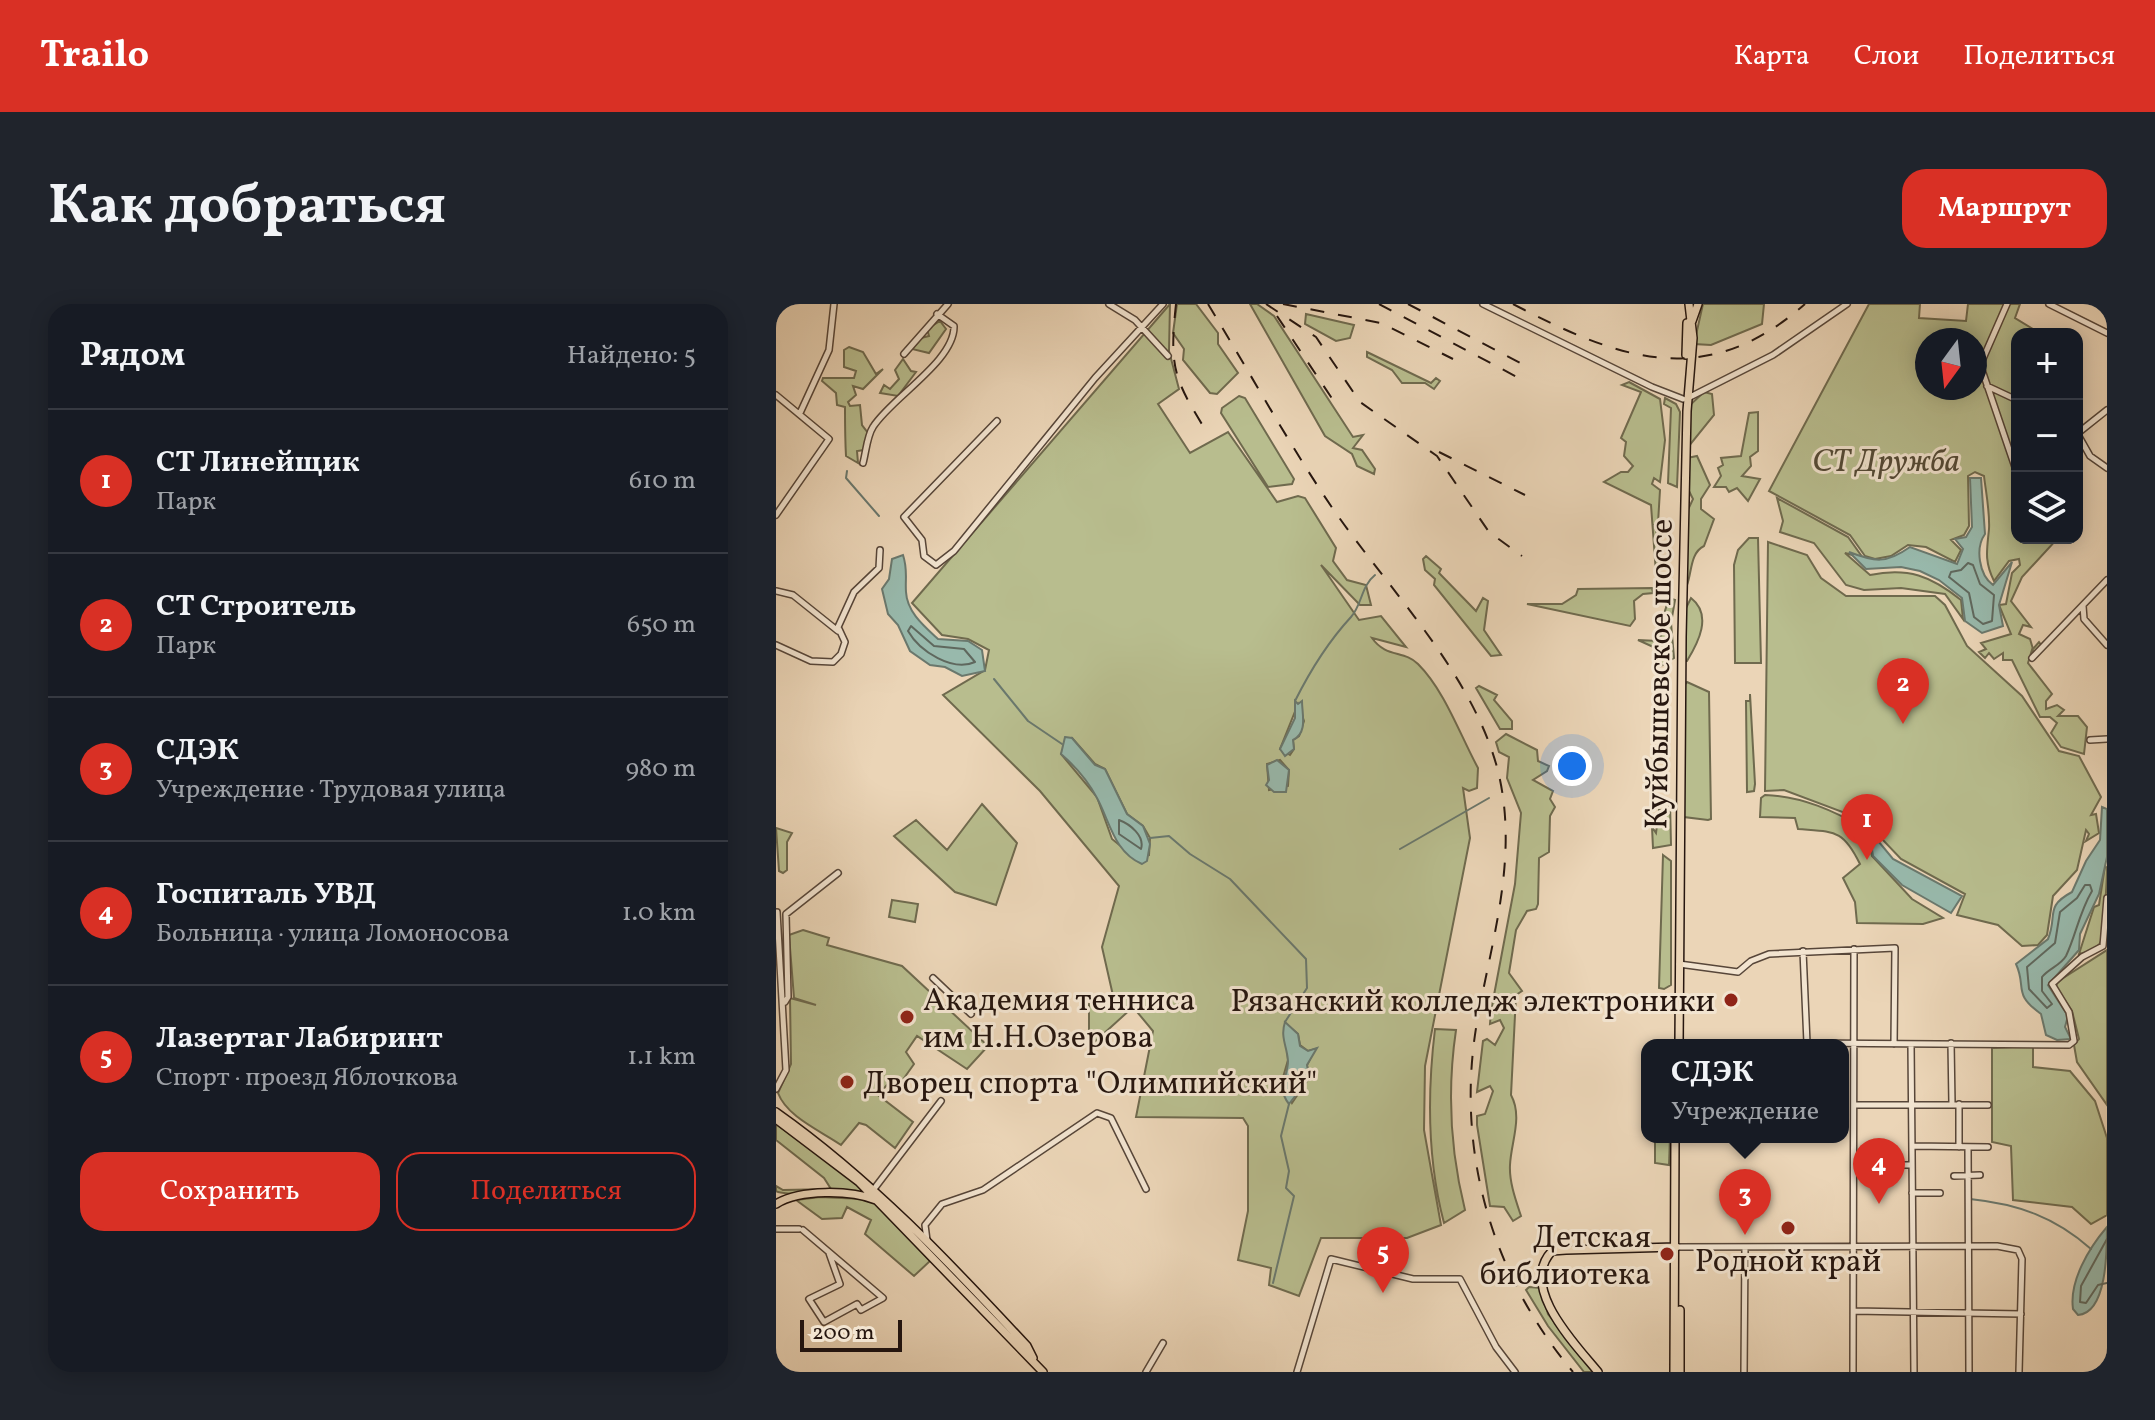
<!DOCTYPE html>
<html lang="ru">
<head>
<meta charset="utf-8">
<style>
	:root { --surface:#171b24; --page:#20242c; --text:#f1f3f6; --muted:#9ea1a6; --line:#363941; --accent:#d93025 }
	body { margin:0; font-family:Vollkorn,serif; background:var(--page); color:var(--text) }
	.controls { position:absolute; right:24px; top:24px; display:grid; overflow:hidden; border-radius:16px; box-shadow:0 4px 20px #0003 }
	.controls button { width:72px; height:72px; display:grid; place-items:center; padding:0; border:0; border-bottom:2px solid var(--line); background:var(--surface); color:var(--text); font:40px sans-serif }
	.compass { position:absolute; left:1139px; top:24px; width:72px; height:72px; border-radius:50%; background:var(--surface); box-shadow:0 4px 20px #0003; rotate:195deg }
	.scale { position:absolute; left:24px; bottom:20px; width:102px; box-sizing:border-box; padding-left:8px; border:4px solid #26160f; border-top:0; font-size:22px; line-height:28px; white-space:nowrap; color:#26160f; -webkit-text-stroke:6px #f2e4d0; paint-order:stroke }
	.you { position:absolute; left:796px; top:462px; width:28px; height:28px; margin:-20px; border:6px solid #fff; border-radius:50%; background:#1a73e8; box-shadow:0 0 0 12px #1a73e833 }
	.badge { display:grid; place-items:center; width:52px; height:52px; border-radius:50%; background:var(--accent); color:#fff; font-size:26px; font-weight:700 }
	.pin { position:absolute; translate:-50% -66px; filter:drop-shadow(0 2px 4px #0008) }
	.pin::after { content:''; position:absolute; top:42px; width:28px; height:24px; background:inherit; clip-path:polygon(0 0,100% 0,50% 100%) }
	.popup { position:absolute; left:865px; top:735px; width:208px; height:104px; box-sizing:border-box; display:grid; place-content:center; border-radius:16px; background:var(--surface); filter:drop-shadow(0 2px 6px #0005); font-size:26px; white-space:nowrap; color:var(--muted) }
	.popup b { font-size:30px; color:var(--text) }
	.popup::after { content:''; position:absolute; left:50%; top:100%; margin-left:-16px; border:16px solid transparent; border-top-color:var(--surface) }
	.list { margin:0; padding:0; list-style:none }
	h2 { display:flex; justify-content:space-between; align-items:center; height:104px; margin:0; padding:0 32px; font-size:34px }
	h2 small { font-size:26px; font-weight:400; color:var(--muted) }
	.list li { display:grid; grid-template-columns:52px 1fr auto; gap:24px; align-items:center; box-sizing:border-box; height:144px; padding:0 32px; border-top:2px solid var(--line) }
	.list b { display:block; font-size:30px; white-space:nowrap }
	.list p { margin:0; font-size:26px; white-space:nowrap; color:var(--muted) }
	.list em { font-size:26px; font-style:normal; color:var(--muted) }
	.actions { display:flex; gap:16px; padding:24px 32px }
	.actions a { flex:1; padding:18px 0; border:2px solid var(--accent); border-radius:24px; text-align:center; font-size:28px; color:var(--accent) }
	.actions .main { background:var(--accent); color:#fff }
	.icon { flex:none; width:44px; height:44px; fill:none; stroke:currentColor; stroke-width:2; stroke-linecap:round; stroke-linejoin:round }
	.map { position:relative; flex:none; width:1331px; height:1068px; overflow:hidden; border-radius:24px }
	header { display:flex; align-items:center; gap:48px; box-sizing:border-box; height:112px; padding:0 40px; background:var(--accent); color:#fff }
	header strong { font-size:38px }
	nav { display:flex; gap:44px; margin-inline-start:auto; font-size:28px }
	.intro { display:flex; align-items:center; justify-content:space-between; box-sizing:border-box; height:192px; padding:0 48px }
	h1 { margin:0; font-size:56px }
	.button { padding:20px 36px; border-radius:24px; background:var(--accent); color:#fff; font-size:28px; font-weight:700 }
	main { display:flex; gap:48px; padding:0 48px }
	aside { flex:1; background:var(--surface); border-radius:24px; box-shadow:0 4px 20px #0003 }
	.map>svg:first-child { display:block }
	.green { fill:#b8bd8e; stroke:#6f6a4e; stroke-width:2; fill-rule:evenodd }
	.water { fill:#98b9ac; stroke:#6a786d; stroke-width:2 }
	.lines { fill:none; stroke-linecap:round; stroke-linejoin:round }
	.shore { stroke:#5f685e; stroke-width:2 }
	.stream { stroke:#6a786d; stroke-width:2 }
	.minor-casing { stroke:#574639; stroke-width:8 }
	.major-casing { stroke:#26160f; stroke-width:10 }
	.minor { stroke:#f2e4d0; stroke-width:5 }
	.major { stroke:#ebd5b7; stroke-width:7 }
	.rail { stroke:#26160f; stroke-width:2; stroke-dasharray:14 14; stroke-linecap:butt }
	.poi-dot { fill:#8f2418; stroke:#f2e4d0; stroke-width:3 }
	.labels { text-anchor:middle; stroke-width:6; stroke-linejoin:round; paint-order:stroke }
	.park-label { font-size:32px; font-style:italic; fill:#524835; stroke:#f2e4d0 }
	.street-label { font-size:32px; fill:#26160f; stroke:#f2e4d0 }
	.poi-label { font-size:32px; fill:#26160f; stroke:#f2e4d0; text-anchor:start }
</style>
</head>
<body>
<header>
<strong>Trailo</strong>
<nav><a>Карта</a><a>Слои</a><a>Поделиться</a></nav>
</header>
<div class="intro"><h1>Как добраться</h1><a class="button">Маршрут</a></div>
<main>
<aside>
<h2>Рядом<small>Найдено: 5</small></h2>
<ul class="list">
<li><span class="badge">1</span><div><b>СТ Линейщик</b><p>Парк</p></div><em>610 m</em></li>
<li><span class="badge">2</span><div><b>СТ Строитель</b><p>Парк</p></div><em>650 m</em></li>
<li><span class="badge">3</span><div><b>СДЭК</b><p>Учреждение · Трудовая улица</p></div><em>980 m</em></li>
<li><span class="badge">4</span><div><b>Госпиталь УВД</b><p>Больница · улица Ломоносова</p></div><em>1.0 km</em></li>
<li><span class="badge">5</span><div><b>Лазертаг Лабиринт</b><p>Спорт · проезд Яблочкова</p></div><em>1.1 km</em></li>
</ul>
<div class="actions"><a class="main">Сохранить</a><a>Поделиться</a></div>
</aside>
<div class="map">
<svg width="1331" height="1068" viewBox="0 0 1331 1068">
	<rect width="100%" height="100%" fill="#ebd5b7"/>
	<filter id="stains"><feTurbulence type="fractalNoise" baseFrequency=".0025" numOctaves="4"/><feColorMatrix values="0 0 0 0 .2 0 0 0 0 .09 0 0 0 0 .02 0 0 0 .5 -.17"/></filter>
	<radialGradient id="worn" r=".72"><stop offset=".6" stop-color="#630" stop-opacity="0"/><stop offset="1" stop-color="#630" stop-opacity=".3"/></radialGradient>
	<path class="green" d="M394 0 393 47 403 85 382 100 414 149 452 128 501 198 522 192 529 194 560 244 557 257 571 276 590 281 595 301H584L545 261 583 316 605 312 630 343 596 334C610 354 628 346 642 360 669 387 684 431 702 464L701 484 693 487 687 484 694 534 649 762 648 826 665 921 631 934H545L523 992 493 981 495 964 462 956 472 907V822L467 814 360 813 377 727 357 703 313 743V700L338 696 326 643 343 582 264 487 167 391 209 366 213 346 192 335 166 331 136 299ZM522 400 528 417 523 432 517 436 518 445 514 451 504 445ZM296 434 319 460 329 465 351 510 367 522 374 534 373 551 358 553 336 535 321 493 285 450ZM504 456 513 466 512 482 493 486 491 460ZM509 719 522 730 524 741 532 747 539 745 531 761 533 774 516 799 506 777 512 756Z
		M401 0H420L442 29V40L462 69 441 90 434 89 407 56 408 45 397 29Z
		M474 0H481L498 12 577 133 587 131 577 144 586 146 599 165 598 170 581 162 576 150 549 132Z
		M927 0H988L986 20 935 41 918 40Z
		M1093 0H1144L1143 14 1190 17 1192 0H1244L1239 14 1265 30H1241V150L1236 153 1241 168V234H1282L1246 273 1235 297 1255 323 1247 321 1243 330 1254 335 1257 345 1263 338 1266 342 1258 348 1256 346 1252 359 1276 390 1270 397V405L1281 401 1288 406 1282 412H1302L1311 423 1308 450 1285 443 1275 429 1281 419 1274 413H1264L1236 356H1227V349L1218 355 1213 349 1209 354 1203 348 1210 345 1205 339 1235 330 1223 301 1230 300 1236 269 1244 261 1243 255 1233 257 1218 277C1208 257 1211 246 1213 225 1214 208 1210 189 1208 172L1199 168 1192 172 1193 222 1188 231 1175 236 1185 246 1179 258 1150 243 1132 241 1115 252 1099 255 1089 252 1074 231 993 187ZM1151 36H1199V84H1151Z
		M530 10 578 21 574 34 560 37 529 20Z
		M164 17 170 25 153 49 136 45 145 34 153 32 151 25Z
		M73 43 87 48 100 70 107 65 87 85 77 82 80 91 72 98 74 102 84 101 86 121 92 129 88 146 81 147 82 159 70 152C69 135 69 120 69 103L61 101 60 89 46 77 47 74H78L80 67 68 63V46Z
		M591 48 655 79 660 74 664 77 658 85 649 79H626L616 66 591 53Z
		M127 55 135 67 140 68 122 92 104 89 108 81 114 85 123 75 119 66Z
		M853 78 884 95 889 136 884 178 878 174 876 180 884 186 882 219 878 221C885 239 884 249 880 269L875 201 828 178 845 168H852L857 162 848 152 850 138 845 134 865 88 846 81Z
		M928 88 936 90 938 111 913 142V102Z
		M463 92 469 94 518 175 516 180 492 183 445 109 446 104Z
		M889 94 900 100 904 108 901 183 892 179 895 104 888 100Z
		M982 108V147L974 153 975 162 966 172 984 175 972 197 961 184 953 188 950 183H938L945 172 942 164 947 161 945 154 965 152 973 109Z
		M921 152 934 181 925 195V205L938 215 928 242C914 249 916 268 911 281V208L917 195 911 183V154Z
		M1001 194 1072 233 1087 254 1069 249 1094 271C1132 263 1155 272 1185 296L1187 315 1169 290 1125 284 1088 286 1070 281 1038 239 1004 228 1007 217Z
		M973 234H982L985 359H959L958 261 962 246Z
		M992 238 1031 251 1045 274 1070 292H1159L1169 301 1191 342 1246 392 1283 447 1303 452 1325 493 1315 511 1320 510 1323 529 1310 537 1313 530 1310 526 1301 566 1277 592 1271 631 1262 641 1246 642 1222 621 1181 611 1189 590 1125 555 1088 516 1008 486 989 487Z
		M650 252 665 265 663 269 700 307 707 294 712 297 708 326 725 351 715 352 658 281 659 275 649 266 647 255Z
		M876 284 877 289 867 290 858 297 859 315 854 322 751 300H786L800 291 802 285Z
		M893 294 899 296 895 319 898 354 885 362 881 357 884 346 862 336 882 337 891 320 888 310Z
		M915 294C937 311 922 339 911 357H908L909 306Z
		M911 378 933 388 935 515 932 516 908 513V382Z
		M703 382 721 391 718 396 736 417V425H724L700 384Z
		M974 390 979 480 978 487 971 488 970 397H974Z
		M730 430 761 446 762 457 773 462 771 467 757 476 777 487 774 495 779 503 774 512 773 548 763 554 762 600 760 605 751 607 740 626 733 669 746 687 740 691 735 791C747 813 735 838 734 861 733 878 740 897 745 912L737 917 728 903 714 902 701 821V812L709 810 717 787 714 782 701 788 707 737 711 735 719 741 728 724 724 716 714 720 715 707 739 580 745 509 731 474 733 453 723 448 720 438Z
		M989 491C1026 492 1058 507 1090 525L1096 552 1136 595 1167 614 1147 620 1081 619 1079 598 1067 574 1084 560C1067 525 1059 528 1022 525L1019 514 984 513 985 494Z
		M894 498 895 541 877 544 876 523 880 529 883 506H892Z
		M206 500 241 539 220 601 179 588 118 532 140 516 171 546Z
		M0 524 16 529 11 538V566L7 569 3 567Z
		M887 551 895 557V681L888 685 883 684Z
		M1329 562 1331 564C1331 575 1328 628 1325 637 1322 645 1311 648 1303 650L1318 603 1323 601Z
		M116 596 142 600 139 618 113 613Z
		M27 626 53 634 51 641 126 662 212 742 191 765 141 732 130 748 138 760 126 777 116 775 102 791 137 818 119 844 90 821 83 819 65 841C45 827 11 813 2 789L15 760 14 694 40 701 18 694 13 631Z
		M1331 646V801L1301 758 1298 741 1303 735 1296 707 1280 683 1281 678Z
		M659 725 680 726C671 787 674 846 689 906L668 919C651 855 651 791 659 725Z
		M1257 742V763L1294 767 1319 797 1331 834V911L1315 920 1296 903 1237 896 1235 842 1216 838V744Z
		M0 820 84 882 88 889C71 889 10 893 0 887V882L7 886 55 885 48 874 0 836Z
		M879 833H894L893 861 879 859Z
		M44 893 87 895 101 899 154 957 138 972 89 930 95 916 71 903 66 914 46 915 20 896Z
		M753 983 765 984 772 1010 818 1068H808L772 1022 750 986Z"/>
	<path class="water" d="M1194 174H1205L1209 230C1199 244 1203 271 1217 281L1236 258 1223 301 1227 322 1206 329 1189 317 1186 294 1163 276 1144 267 1125 263 1090 265 1073 248C1099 258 1110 260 1134 243L1181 260 1187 245 1179 235 1190 233 1196 223Z
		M127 251C132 266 129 275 130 288 131 308 148 322 162 335L192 337 206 346 209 367 186 372 169 363 154 361 134 347 122 321 112 310 106 285 113 275 116 255Z
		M519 397 522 400 526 397C526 410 532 429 517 436L518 445 509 452 504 445 519 414Z
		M289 433 296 434 319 461 329 465 351 510 367 522 374 540 371 557 366 560C338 548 334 518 321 494 312 477 299 462 285 450Z
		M501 456 513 466 510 488H498L490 481 493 476 491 461Z
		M1326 503 1331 505V553L1323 590 1304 630 1303 646 1272 681 1292 712 1289 723 1295 735 1281 736 1270 731 1265 710C1236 689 1251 684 1240 660L1272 635C1282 611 1268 603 1296 588L1310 557 1324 536Z
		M1093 526 1117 555 1186 592 1175 609 1126 581 1097 552Z
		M509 718 522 730 524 742 532 747 541 744 531 761 533 774 513 800C500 784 512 773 512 757 511 742 504 733 509 718Z
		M1331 923C1331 947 1331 1009 1302 1011L1297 1005C1293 977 1313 944 1331 923Z"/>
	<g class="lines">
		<path class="shore" d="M1192 259 1197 261 1204 280 1218 291 1216 317 1207 320 1198 313 1193 289 1173 273 1175 268 1185 266Z
			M135 322 158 342 188 345 199 358C177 368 144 348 132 327Z
			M343 516C354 520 369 532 365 545L343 530Z
			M1309 581H1314L1316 587C1303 609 1300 631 1290 652 1284 662 1273 664 1266 673V687L1276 700 1271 704 1253 685 1251 663 1279 639 1284 608 1301 594Z
			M1331 935 1305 982 1304 998 1310 999 1322 981 1331 979"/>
		<path class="stream" d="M71 167 70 174 103 212
			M218 375 252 417 286 440
			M519 397C532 371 551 339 575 313 586 301 585 282 599 271
			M374 534 393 532 414 550 454 575 530 655 531 684 509 718
			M624 545 713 494
			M1194 895C1242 900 1279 913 1315 945
			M497 979 518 892 510 884 513 867 505 832 513 800"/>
		<g class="minor-casing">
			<path id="minor" d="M333 0 359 16 392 52
				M707 0 876 83 907 95
				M1231 0 1206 57V66L1241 169
				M1273 0 1331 29
				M128 50 172 0
				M1211 82 1241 96
				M0 91 53 135 0 211
				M912 94 997 51 1071 0
				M24 109 53 46 58 0
				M221 117 128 213 146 236 148 252 160 261 178 247 319 74 387 0
				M1301 129 1314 152 1331 164
				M1302 129 1331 106
				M87 159C90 148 91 132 97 123 115 94 179 57 178 22L161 10
				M0 287 17 291 62 327
				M1307 302 1308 315 1331 341
				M0 341 35 357 57 358 65 350 69 338 62 323 78 288 103 264 104 246
				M1256 354 1331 276
				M1314 436 1331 435
				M1027 647 1031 739 1293 741 1298 737 1293 708 1276 680 1306 653 1327 642 1331 594
				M903 660 962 668 975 657 993 650 1119 644 1118 740
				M157 674 195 710
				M9 698 12 693 10 610 62 569
				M1175 739 1176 800
				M1135 740 1138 1068
				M0 785 10 766 1 608
				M1183 800V843
				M1078 801H1212
				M1136 842 1212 843
				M1192 843 1193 1068
				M1078 861H1136
				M1178 872 1204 871
				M98 885 165 797
				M1136 889H1164
				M0 925H23
				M27 926 107 994 85 1006 81 1000 48 1018 33 995 64 980 53 949
				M151 936 149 921 166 900 207 886 321 809 335 814 370 885
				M900 943 1221 942 1242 946 1246 955 1243 1068
				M1078 1007 1245 1010
				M370 1068 387 1039
				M521 1068 555 955 637 975H684L720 1043 739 1068
				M968 1068 969 943
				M1077 1068 1078 645"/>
		</g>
		<g class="major-casing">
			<path id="major" d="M916 17 922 0
				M910 51 911 19
				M903 741 906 333 911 107 917 34 913 0
				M0 808C95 875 173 958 251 1042L257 1054
				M0 815 83 878 267 1068
				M0 900C24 885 74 886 100 896
				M904 1006V1068
				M822 1068C800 1041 742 983 776 947L790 946 900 943
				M898 1068 899 833"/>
		</g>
		<use href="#minor" class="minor"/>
		<use href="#major" class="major"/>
		<path class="rail" d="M400 0C393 65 398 75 432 130
			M432 0C473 67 511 137 555 202 611 284 697 369 722 467 743 553 716 634 701 718 679 845 715 970 797 1068
			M490 0 540 33 584 98 661 152 713 228 746 252
			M507 0 605 19 677 55
			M603 0 741 73
			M632 0 754 64
			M737 0C841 54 928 89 1029 0
			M501 12 559 99
			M663 148 749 191"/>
	</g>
	<g class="poi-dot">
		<circle cx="955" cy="696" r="8"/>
		<circle cx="131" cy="713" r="8"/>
		<circle cx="71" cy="778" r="8"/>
		<circle cx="1012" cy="924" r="8"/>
		<circle cx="891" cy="950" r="8"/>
	</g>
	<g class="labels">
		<g class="park-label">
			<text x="1110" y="167">СТ Дружба</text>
		</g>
		<g class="street-label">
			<text transform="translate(882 370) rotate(-89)" y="11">Куйбышевское шоссе</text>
		</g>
		<g class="poi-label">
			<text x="147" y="706">Академия тенниса<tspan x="147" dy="37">им Н.Н.Озерова</tspan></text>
			<text x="939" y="707" text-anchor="end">Рязанский колледж электроники</text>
			<text x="87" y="789">Дворец спорта "Олимпийский"</text>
			<text x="875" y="943" text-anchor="end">Детская<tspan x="875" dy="37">библиотека</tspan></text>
			<text x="1012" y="967" text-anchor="middle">Родной край</text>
		</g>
	</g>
	<rect width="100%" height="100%" filter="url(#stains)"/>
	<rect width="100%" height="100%" fill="url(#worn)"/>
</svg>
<div class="controls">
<button>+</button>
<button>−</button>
<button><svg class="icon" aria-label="layers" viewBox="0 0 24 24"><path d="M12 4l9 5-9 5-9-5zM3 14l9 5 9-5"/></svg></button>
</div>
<svg class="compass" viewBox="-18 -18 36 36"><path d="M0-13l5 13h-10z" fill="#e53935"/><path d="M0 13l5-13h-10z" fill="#9ea1a6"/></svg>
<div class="scale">200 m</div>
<div class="you"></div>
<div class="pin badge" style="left:1091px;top:556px">1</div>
<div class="pin badge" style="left:1127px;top:420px">2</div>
<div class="pin badge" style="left:969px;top:931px">3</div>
<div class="popup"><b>СДЭК</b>Учреждение</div>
<div class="pin badge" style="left:1103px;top:900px">4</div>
<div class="pin badge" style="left:607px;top:989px">5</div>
</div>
</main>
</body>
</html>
